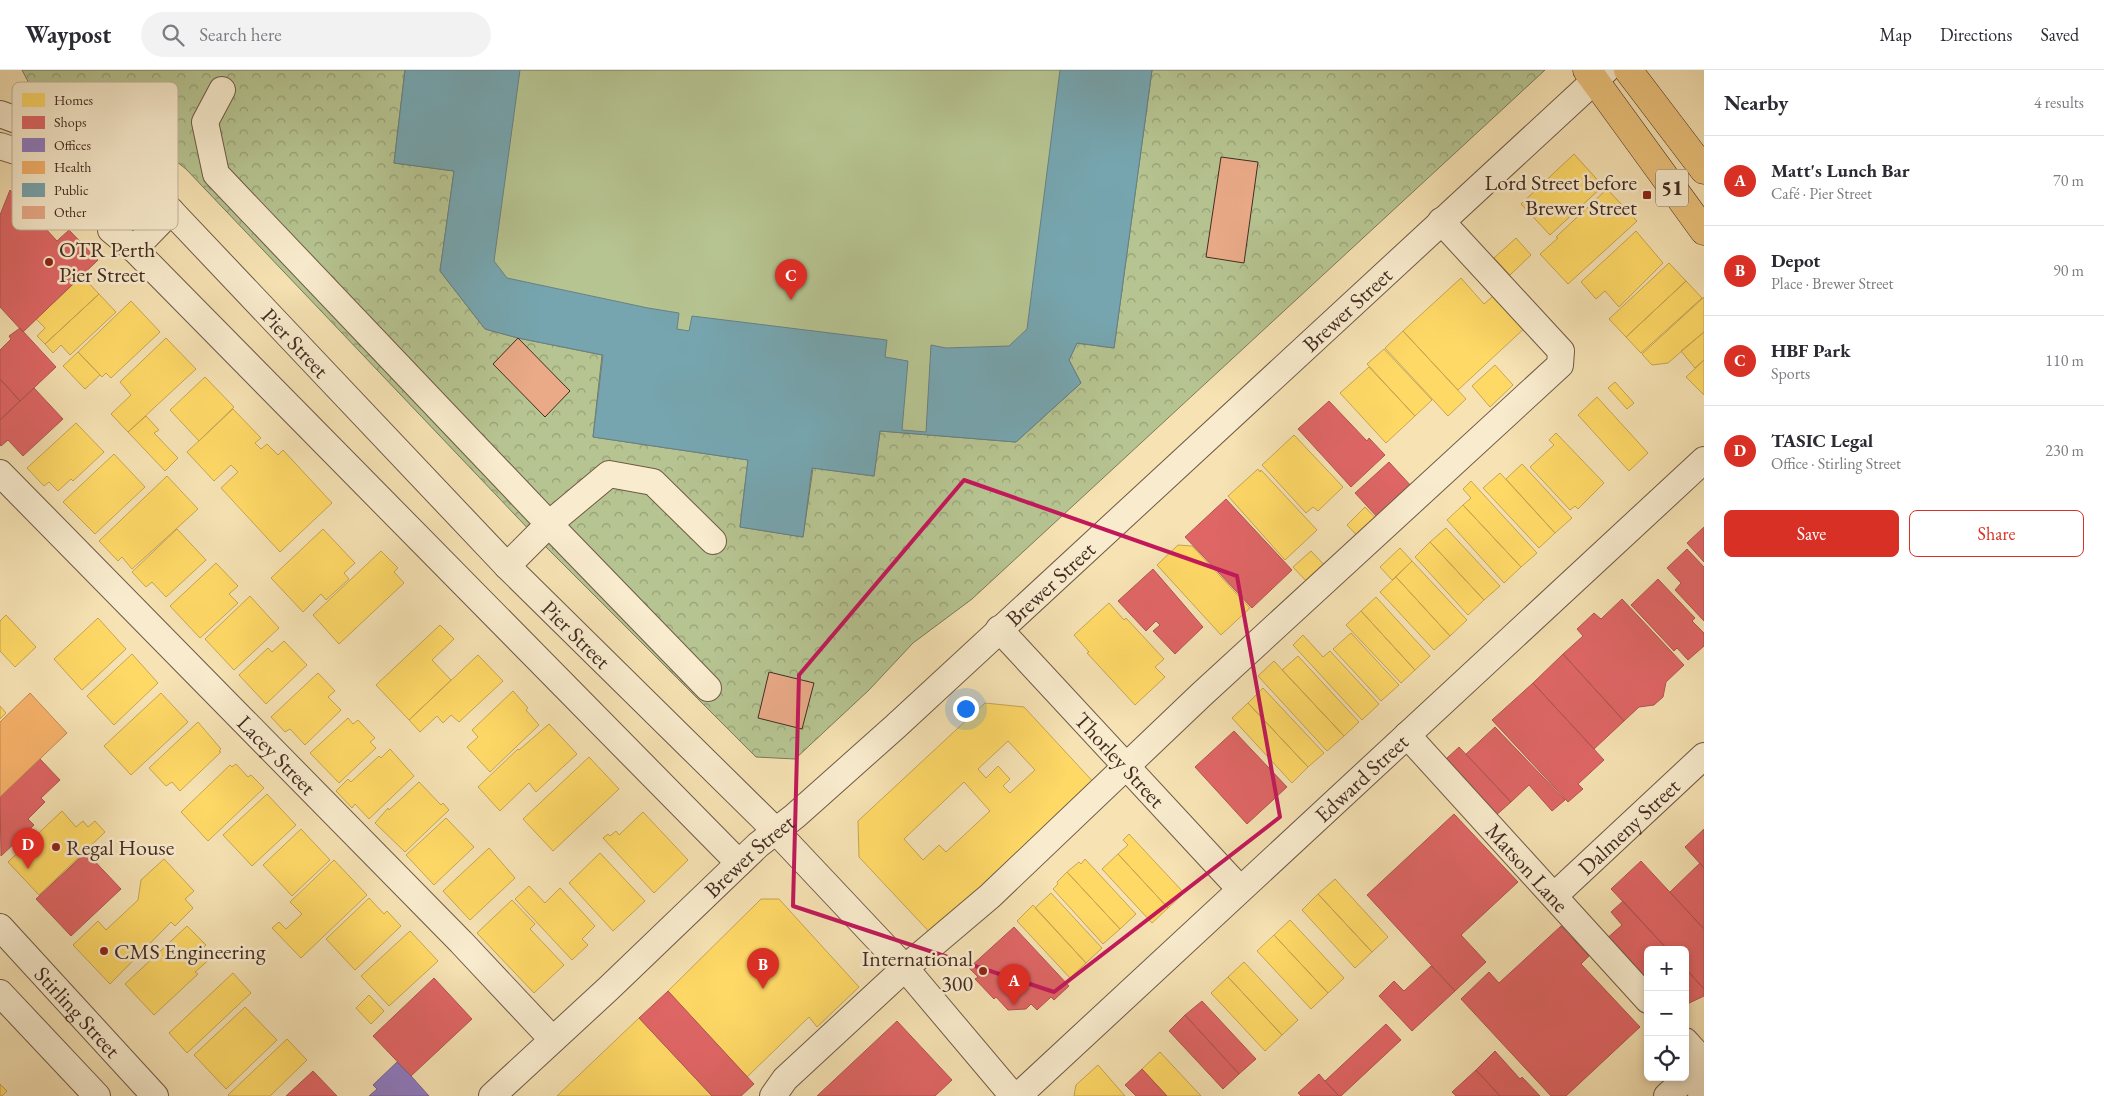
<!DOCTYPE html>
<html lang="en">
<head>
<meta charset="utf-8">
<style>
	:root { --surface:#fff; --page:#f2f2f3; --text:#2b2b33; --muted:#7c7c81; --line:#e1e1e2; --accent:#d93025 }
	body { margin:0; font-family:"EB Garamond",serif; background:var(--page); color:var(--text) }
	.controls { position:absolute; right:15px; bottom:15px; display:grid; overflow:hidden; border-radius:8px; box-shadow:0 2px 8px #0003 }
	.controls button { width:45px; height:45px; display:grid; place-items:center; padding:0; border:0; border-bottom:1px solid var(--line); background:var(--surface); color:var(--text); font:25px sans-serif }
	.you { position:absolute; left:965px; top:638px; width:18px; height:18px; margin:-12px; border:4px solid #fff; border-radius:50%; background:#1a73e8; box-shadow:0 0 0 8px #1a73e833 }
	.badge { display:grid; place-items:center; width:32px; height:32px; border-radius:50%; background:var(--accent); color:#fff; font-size:16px; font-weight:700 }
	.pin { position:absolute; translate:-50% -41px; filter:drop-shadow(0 1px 2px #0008) }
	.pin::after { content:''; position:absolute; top:26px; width:18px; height:15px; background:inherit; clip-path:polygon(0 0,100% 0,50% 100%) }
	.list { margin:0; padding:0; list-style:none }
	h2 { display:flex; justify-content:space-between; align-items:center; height:65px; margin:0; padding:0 20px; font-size:21px }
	h2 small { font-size:16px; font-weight:400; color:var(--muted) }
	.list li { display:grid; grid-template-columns:32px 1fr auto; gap:15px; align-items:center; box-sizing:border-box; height:90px; padding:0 20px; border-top:1px solid var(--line) }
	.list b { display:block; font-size:19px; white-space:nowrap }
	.list p { margin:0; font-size:16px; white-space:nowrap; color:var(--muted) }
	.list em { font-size:16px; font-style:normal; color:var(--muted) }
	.actions { display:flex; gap:10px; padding:15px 20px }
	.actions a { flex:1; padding:11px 0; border:1px solid var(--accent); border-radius:8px; text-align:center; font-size:18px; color:var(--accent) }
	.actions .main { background:var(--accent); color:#fff }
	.icon { flex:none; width:28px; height:28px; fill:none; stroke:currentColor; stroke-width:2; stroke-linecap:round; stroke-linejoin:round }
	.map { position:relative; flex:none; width:1704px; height:1026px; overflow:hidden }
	header { display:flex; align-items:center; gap:30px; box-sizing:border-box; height:70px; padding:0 25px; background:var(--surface); border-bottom:1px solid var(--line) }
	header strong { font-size:24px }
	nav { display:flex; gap:28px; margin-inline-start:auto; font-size:18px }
	.search { width:350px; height:45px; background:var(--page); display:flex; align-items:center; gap:12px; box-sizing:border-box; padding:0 18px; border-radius:28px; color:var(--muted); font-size:19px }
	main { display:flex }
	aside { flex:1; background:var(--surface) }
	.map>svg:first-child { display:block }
	.park { fill:url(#park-crowns); stroke:#7d785a }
	.pitch { fill:#b6c491; stroke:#7d785a }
	.homes { fill:#ffd966; stroke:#c7a552; fill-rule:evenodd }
	.shops { fill:#e06666; stroke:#b15552 }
	.offices { fill:#8e7cc3; stroke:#786493 }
	.health { fill:#f6b26b; stroke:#c18a55 }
	.public { fill:#76a5af; stroke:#678185 }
	.building { fill:#eaaa88; stroke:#442c22 }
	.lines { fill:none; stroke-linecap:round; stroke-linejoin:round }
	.minor-casing { stroke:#705a46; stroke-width:28 }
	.major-casing { stroke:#442c22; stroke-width:29 }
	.minor { stroke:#f9ecce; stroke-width:26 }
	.major { stroke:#ebc17a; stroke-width:28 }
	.marked { fill:none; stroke:#c2185b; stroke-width:4; stroke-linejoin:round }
	.poi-dot { fill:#8f2418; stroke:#f9ecce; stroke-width:2 }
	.labels { text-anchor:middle; stroke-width:5; stroke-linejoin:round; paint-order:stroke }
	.shield { fill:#f9ecce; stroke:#7a6656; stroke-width:1 }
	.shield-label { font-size:21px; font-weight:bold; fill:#442c22 }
	.poi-label { font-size:22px; fill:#442c22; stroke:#f9ecce; text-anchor:start }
	.street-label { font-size:22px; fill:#442c22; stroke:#f9ecce }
	.key { fill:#f9ecce; stroke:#c3b29a; stroke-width:1 }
	.key-label { font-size:14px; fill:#442c22 }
</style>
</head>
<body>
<header>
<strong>Waypost</strong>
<div class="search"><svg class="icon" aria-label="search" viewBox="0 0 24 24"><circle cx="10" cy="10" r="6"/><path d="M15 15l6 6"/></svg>Search here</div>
<nav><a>Map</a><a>Directions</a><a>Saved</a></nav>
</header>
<main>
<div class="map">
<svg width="1704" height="1026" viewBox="0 0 1704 1026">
	<defs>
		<pattern id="park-crowns" width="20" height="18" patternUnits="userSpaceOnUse" patternTransform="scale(1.25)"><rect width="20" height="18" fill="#b6c491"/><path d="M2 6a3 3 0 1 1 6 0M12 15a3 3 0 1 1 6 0" fill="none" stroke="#969f76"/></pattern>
	</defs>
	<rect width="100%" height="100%" fill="#f6e2b3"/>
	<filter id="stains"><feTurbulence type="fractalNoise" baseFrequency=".004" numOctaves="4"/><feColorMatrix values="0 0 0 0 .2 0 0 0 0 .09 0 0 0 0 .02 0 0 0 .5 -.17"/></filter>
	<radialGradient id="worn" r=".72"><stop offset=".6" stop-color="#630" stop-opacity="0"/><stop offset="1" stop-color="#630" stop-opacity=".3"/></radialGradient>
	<path class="park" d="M22 0H1545L972 529 913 573 869 620 795 689 756 687 536 467 186 99 154 74 110 53 63 37 46 33 34 23Z"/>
	<path class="pitch" d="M405 0H1152L1114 278 1077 273 1069 290 1081 313 1016 372 880 361 874 406 813 398 803 467 740 457 748 390 593 367 602 285 518 268 485 259 440 201 454 101 394 93Z"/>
	<path class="homes" d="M1574 84 1603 116 1550 165 1521 134Z
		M1607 119 1637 151 1568 214 1540 184 1558 168 1556 167Z
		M1636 161 1663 193 1619 237 1605 221 1596 229 1581 212Z
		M1516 168 1531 185 1510 205 1494 188Z
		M1669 193 1686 211 1626 267 1609 249Z
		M82 206 99 224 45 274 37 266 45 258 36 249Z
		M1461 208 1484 234 1499 221 1529 254 1458 320 1403 261Z
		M1686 211 1702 228 1641 283 1626 267Z
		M99 224 116 242 70 285 61 275 53 283 45 274Z
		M1704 227V262L1668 293 1652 295 1642 284Z
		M131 231 160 262 111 308 106 303 102 307 78 282Z
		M1403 261 1466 329 1448 346 1385 278Z
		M1704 262V290L1695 298 1681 281Z
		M166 268 196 299 128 362 111 344 131 325 120 312Z
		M1384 279 1432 330 1415 346 1367 294Z
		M78 282 100 305 85 319 63 296Z
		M1704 290V325L1686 307Z
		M1495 295 1513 315 1490 337 1472 316Z
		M1369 297 1415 346 1386 373 1340 323Z
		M205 307 234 337 199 371 170 340Z
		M1615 312 1634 333 1627 339 1608 318Z
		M1597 327 1648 383 1629 401 1578 345Z
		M233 339 261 368 255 373 261 379 267 374 278 385 283 380 332 433 280 482 221 418 238 402 231 395 214 411 187 382Z
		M146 346 159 360 154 363 178 388 165 401 128 362Z
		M76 353 104 382 73 411 71 409 58 421 49 412 44 416 27 398Z
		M1556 363 1604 413 1578 439 1575 436 1570 440 1530 397 1554 375 1549 370Z
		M1294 365 1343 417 1318 441 1313 437 1306 443 1262 395Z
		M114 384 145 417 95 464 63 432Z
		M1522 394 1572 448 1555 463 1506 409Z
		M1258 399 1260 402 1261 400 1317 460 1285 490 1228 426Z
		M1500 403 1555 463 1539 478 1483 418Z
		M167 406 198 439 132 499 122 487 118 491 99 471Z
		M1471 411 1537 483 1521 497 1463 435 1471 428 1463 419Z
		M1463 435 1521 497 1504 513 1447 450Z
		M1365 437 1383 456 1365 474 1347 455Z
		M1446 458 1500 516 1484 530 1430 472Z
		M177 459 206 490 166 527 152 512 146 517 132 502Z
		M323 459 355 493 344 503 349 509 326 530 321 524 303 542 271 508Z
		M1430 472 1484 530 1468 545 1415 487Z
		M1178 475 1192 476 1250 538 1221 565 1157 495Z
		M1400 478 1412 491 1392 510 1380 497Z
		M381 481 398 498 394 502 404 513 339 574 313 545Z
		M1311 481 1327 498 1309 514 1293 497Z
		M1412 491 1467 550 1450 566 1396 507Z
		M216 493 238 516 229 524 238 533 200 568 170 536Z
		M1396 507 1450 566 1434 580 1380 522Z
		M250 526 279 558 234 600 205 569Z
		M1376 527 1430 586 1415 600 1361 541Z
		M1109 533 1124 550 1126 548 1164 589 1155 597 1165 607 1135 635 1087 583 1089 582 1074 565Z
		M1361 541 1415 600 1401 613 1346 555Z
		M6 545 36 577 15 597 0 581V551Z
		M98 548 126 579 82 620 54 589Z
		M440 555 454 569 432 590 451 610 409 650 376 615Z
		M1351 563 1399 615 1381 631 1333 579Z
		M1303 565 1323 587 1330 581 1379 634 1362 650 1293 575Z
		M284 571 307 595 266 634 239 605 268 578 272 582Z
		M132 584 158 613 114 655 87 626Z
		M478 585 503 611 459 652 451 645 443 653 437 646 420 662 409 650Z
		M1298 586 1359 652 1344 666 1282 600Z
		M1274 591 1344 666 1327 681 1258 606Z
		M318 603 335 621 328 627 341 640 305 675 290 659 285 662 271 647Z
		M1263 618 1324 683 1308 697 1248 633Z
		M513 621 528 638 526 640 539 655 490 702 467 677 478 667 472 660Z
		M161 623 188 652 131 705 104 676Z
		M985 633 1024 637 1097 716 935 868 859 787 858 751ZM1008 671 1035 700 1010 723 1003 716 1010 709 998 696 986 708 978 699ZM964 712 990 741 946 782 939 775 923 790 904 769Z
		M1248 633 1308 697 1292 713 1232 648Z
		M0 636 6 643 0 649Z
		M348 648 353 654 358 650 375 668 370 672 376 678 339 713 310 683Z
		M198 652 221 679 219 681 221 682 180 721 172 712 166 716 149 698Z
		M549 654 577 684 536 722 529 713 500 741 478 717 518 679 519 680Z
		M390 679 414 706 369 749 355 734 352 738 336 721 348 709 351 712 379 686 381 688Z
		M589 687 619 719 553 781 523 749Z
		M236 694 248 707 251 705 264 718 208 771 181 742 230 695 232 697Z
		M419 712 441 735 443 733 449 740 405 782 375 753 388 738 389 740Z
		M267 724 296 755 252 796 223 765Z
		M62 741 76 757 83 751 88 757 95 751 105 762 39 825 8 792Z
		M643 742 688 790 654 823 603 768 608 764 610 766 616 761 619 765Z
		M446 748 474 777 434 815 406 785Z
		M301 759 330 790 292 826 263 795Z
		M1129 764 1184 823 1168 838 1118 784 1128 775 1123 770Z
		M489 778 515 808 470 850 443 821Z
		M600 783 645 831 613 861 569 813Z
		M1118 784 1168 838 1152 853 1102 799Z
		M164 789 194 821 185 829 193 838 175 856 171 852 110 914 73 875 98 851 106 860 138 830 141 810Z
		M1085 789 1136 844 1120 859 1067 802 1079 792 1081 794Z
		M334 790 367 825 301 888 272 858 279 852 286 859 302 844 290 832Z
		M1067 802 1120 859 1103 874 1053 819 1058 814 1057 812Z
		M1335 809 1388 867 1372 882 1318 824Z
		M529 816 545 833 560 818 595 856 582 869 588 875 572 890 515 829Z
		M1051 823 1102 878 1086 893 1035 838Z
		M1318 824 1372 882 1355 898 1302 840Z
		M369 828 384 844 387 841 401 856 355 900 326 869Z
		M761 829H779L859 917 817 957 809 947 747 1007 668 921Z
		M512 830 535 854 530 859 564 895 534 923 477 863Z
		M1033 835 1086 893 1070 908 1017 851Z
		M1290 850 1344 908 1328 923 1274 865Z
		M187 856 206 875 202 879 211 888 195 902 198 904 154 945 125 914Z
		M410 861 438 891 389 936 361 906Z
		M1274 865 1328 923 1311 939 1257 881Z
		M1244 892 1298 950 1282 965 1228 907Z
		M233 903 251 923 187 983 169 963Z
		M1228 907 1282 965 1265 981 1211 923Z
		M369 925 384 941 371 954 356 938Z
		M245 937 277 970 226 1019 194 985Z
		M639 948 712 1026H557Z
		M287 969 307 990 270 1026H229L228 1025Z
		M1160 982 1201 1026H1167L1142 999Z
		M1098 995 1125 1026H1074L1076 1015Z
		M0 1014 7 1021 2 1026H0Z"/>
	<path class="shops" d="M10 120 57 171 69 160 98 190 23 262 0 237V145Z
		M20 258 56 297 20 331 0 309V280L11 269 9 266Z
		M0 309 20 331 0 350Z
		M34 318 63 349 23 386 8 370 1 376 0 375V350Z
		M1329 331 1367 371 1369 368 1385 385 1351 417 1298 359Z
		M1389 392 1413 418 1379 449 1355 423Z
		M1226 429 1292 500 1252 538 1185 467Z
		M1704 457V492L1687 473Z
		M1687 479 1704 497V551L1675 520 1681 513 1667 498Z
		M1153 499 1203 557 1175 584 1153 561 1160 555 1156 551 1146 561 1118 531Z
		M1658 509 1695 548 1692 551 1704 563V576L1688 590 1677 578 1674 581 1631 535Z
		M1622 529 1684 595 1666 612 1663 627 1654 635 1639 637 1624 651 1563 584 1583 566 1577 559 1594 543 1601 549Z
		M1563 584 1624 651 1594 679 1533 613Z
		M1533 613 1604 690 1578 714 1583 719 1568 732 1492 650Z
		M1495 657 1565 730 1552 741 1529 715 1511 732 1466 684Z
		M1234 661 1287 717 1247 754 1195 697Z
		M1459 677 1511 732 1494 747 1449 698 1447 688Z
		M40 689 60 710 41 728 45 732 28 749 34 755 1 786 0 727Z
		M1454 744 1518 812 1461 865 1486 892 1455 921 1367 825Z
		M1704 759V798L1685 777Z
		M86 782 121 819 71 866 36 829Z
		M1641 791 1704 859V919L1685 898V880H1668L1611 819Z
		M1700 793 1704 798V859L1670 822Z
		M1623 831 1668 880H1648V916L1605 870 1622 855 1611 842Z
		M1561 856 1589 886 1581 894 1640 957 1566 1026H1551L1461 929 1489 902 1499 913Z
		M1014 857 1069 916 1054 930 1051 927 1037 940 1031 934 1026 939 1008 940 996 927 994 929 975 909 978 907 969 898Z
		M1431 896 1455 921 1412 961 1379 926 1394 911 1404 921Z
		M1685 898 1704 919V926L1685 935Z
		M434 908 472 949 411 1006 373 966Z
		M668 921 754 1014 741 1026H712L639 948Z
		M1202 931 1256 989 1239 1004 1185 945Z
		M1185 945 1239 1004 1223 1019 1169 961Z
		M897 951 952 1010 935 1026H817Z
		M1386 954 1401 970 1341 1026H1339L1325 1011Z
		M1495 981 1520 1009 1522 1007 1540 1026H1500L1476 1000Z
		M1142 999 1167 1026H1136L1125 1015Z
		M1476 1000 1500 1026H1456L1452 1022Z
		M313 1001 337 1026H286Z
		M1319 1004 1325 1011 1339 1026H1301L1298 1023Z"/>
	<path class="offices" d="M397 992 411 1006 429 1026H369L377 1019 373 1015Z"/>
	<path class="health" d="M30 623 67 663 0 727V652Z"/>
	<path class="public" d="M405 0H520L494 191 507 208 648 238 679 243 677 259 689 261 692 246 887 270 885 287 908 291 902 360 926 362 931 275 946 278 1009 276 1027 259 1060 0H1152L1114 278 1077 273 1069 290 1081 313 1016 372 880 361 874 406 812 398 803 467 740 457 748 390 593 367 603 285 518 268 485 259 440 201 454 101 394 93Z"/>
	<path class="building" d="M1221 87 1258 92 1244 193 1206 187Z
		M518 268 570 321 545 347 493 294Z
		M769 602 814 613 802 659 758 648Z"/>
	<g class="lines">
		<g class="minor-casing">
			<g id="minor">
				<path d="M222 20 205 52 216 104 549 454 708 618"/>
				<path id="s1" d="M0 44 68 69 152 121 507 496 775 760 905 898 1013 1026"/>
				<path d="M0 76 60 95 119 106"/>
				<path d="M111 160 134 179 739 793"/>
				<path d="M134 179 171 141"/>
				<path id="s2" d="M0 403 461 872 552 969"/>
				<path d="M507 496 549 454 609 404 653 412 713 471"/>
				<path id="s3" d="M999 559 1240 819"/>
				<path id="s4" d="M1407 665 1648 930"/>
				<path id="s5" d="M1554 826 1704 686"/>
				<path id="s6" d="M0 857 155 1026"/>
				<path d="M0 923 97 1026"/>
				<path d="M1685 971 1704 992"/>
				<path id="s7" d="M492 1026 609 918 758 775 795 746 896 656 1606 0"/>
				<path d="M773 1026 785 1009 905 898 990 826 1201 625 1560 295 1561 281 1441 151"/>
				<path id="s8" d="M1018 1026 1704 390"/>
				<path d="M1667 1026 1704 992"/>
				<path d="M1701 1026 1704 1023"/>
			</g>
		</g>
		<g class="major-casing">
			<path id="major" d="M1587 0 1704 161
				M1628 0 1704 100"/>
		</g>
		<use href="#minor" class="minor"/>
		<use href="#major" class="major"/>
	</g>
	<path class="marked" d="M964 410 1237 506 1280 747 1054 922 793 836 799 605Z"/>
	<g class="poi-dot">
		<rect x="1642" y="120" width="10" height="10" rx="2.5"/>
		<circle cx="49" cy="192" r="5"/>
		<circle cx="56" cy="777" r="5"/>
		<circle cx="104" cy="881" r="5"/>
		<circle cx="983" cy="901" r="5"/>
	</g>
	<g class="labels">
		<rect class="shield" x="1656" y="99.5" width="32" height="37" rx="4"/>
		<g class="shield-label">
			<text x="1672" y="125">51</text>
		</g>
		<g class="poi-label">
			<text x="1637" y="120" text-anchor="end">Lord Street before<tspan x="1637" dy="25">Brewer Street</tspan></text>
			<text x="59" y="187">OTR Perth<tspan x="59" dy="25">Pier Street</tspan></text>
			<text x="66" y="785">Regal House</text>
			<text x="114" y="889">CMS Engineering</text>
			<text x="973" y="896" text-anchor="end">International<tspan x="973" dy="25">300</tspan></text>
		</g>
		<g class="street-label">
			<text dy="8" stroke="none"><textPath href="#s7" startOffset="1162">Brewer Street</textPath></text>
			<text dy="8" stroke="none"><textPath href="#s1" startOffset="380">Pier Street</textPath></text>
			<text dy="8" stroke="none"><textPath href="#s7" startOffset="758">Brewer Street</textPath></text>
			<text dy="8" stroke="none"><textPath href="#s1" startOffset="785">Pier Street</textPath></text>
			<text dy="8" stroke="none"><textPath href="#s2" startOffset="395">Lacey Street</textPath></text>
			<text dy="8" stroke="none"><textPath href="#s3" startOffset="178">Thorley Street</textPath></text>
			<text dy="8" stroke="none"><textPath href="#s8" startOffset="468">Edward Street</textPath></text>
			<text dy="8" stroke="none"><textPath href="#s5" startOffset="102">Dalmeny Street</textPath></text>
			<text dy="8" stroke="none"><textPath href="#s7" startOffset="352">Brewer Street</textPath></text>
			<text dy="8" stroke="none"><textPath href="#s4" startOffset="179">Matson Lane</textPath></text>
			<text dy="8" stroke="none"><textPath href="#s6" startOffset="115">Stirling Street</textPath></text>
		</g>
	</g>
	<rect x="12" y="12" width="166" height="148" rx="8" class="key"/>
	<rect x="22" y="23" width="23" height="14" fill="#ffd966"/>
	<rect x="22" y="46" width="23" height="13" fill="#e06666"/>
	<rect x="22" y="68" width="23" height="14" fill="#8e7cc3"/>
	<rect x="22" y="91" width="23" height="13" fill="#f6b26b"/>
	<rect x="22" y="113" width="23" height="14" fill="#76a5af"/>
	<rect x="22" y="136" width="23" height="13" fill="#eaaa88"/>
	<g class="key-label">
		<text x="54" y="35">Homes</text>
		<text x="54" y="57">Shops</text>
		<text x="54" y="80">Offices</text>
		<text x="54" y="102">Health</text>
		<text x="54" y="125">Public</text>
		<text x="54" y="147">Other</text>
	</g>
	<rect width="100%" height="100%" filter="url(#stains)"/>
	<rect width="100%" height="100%" fill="url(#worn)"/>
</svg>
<div class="controls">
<button>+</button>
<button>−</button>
<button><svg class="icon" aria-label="locate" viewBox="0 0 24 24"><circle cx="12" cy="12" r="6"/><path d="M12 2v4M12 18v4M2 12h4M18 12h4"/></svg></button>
</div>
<div class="you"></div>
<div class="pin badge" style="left:1014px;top:935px">A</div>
<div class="pin badge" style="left:763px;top:919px">B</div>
<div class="pin badge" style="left:791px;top:230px">C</div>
<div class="pin badge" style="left:28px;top:799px">D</div>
</div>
<aside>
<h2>Nearby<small>4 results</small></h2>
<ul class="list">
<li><span class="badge">A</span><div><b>Matt's Lunch Bar</b><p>Café · Pier Street</p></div><em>70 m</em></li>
<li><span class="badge">B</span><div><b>Depot</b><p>Place · Brewer Street</p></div><em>90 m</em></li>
<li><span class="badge">C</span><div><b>HBF Park</b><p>Sports</p></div><em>110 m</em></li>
<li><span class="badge">D</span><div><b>TASIC Legal</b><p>Office · Stirling Street</p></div><em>230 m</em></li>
</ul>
<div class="actions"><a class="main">Save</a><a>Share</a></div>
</aside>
</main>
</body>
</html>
